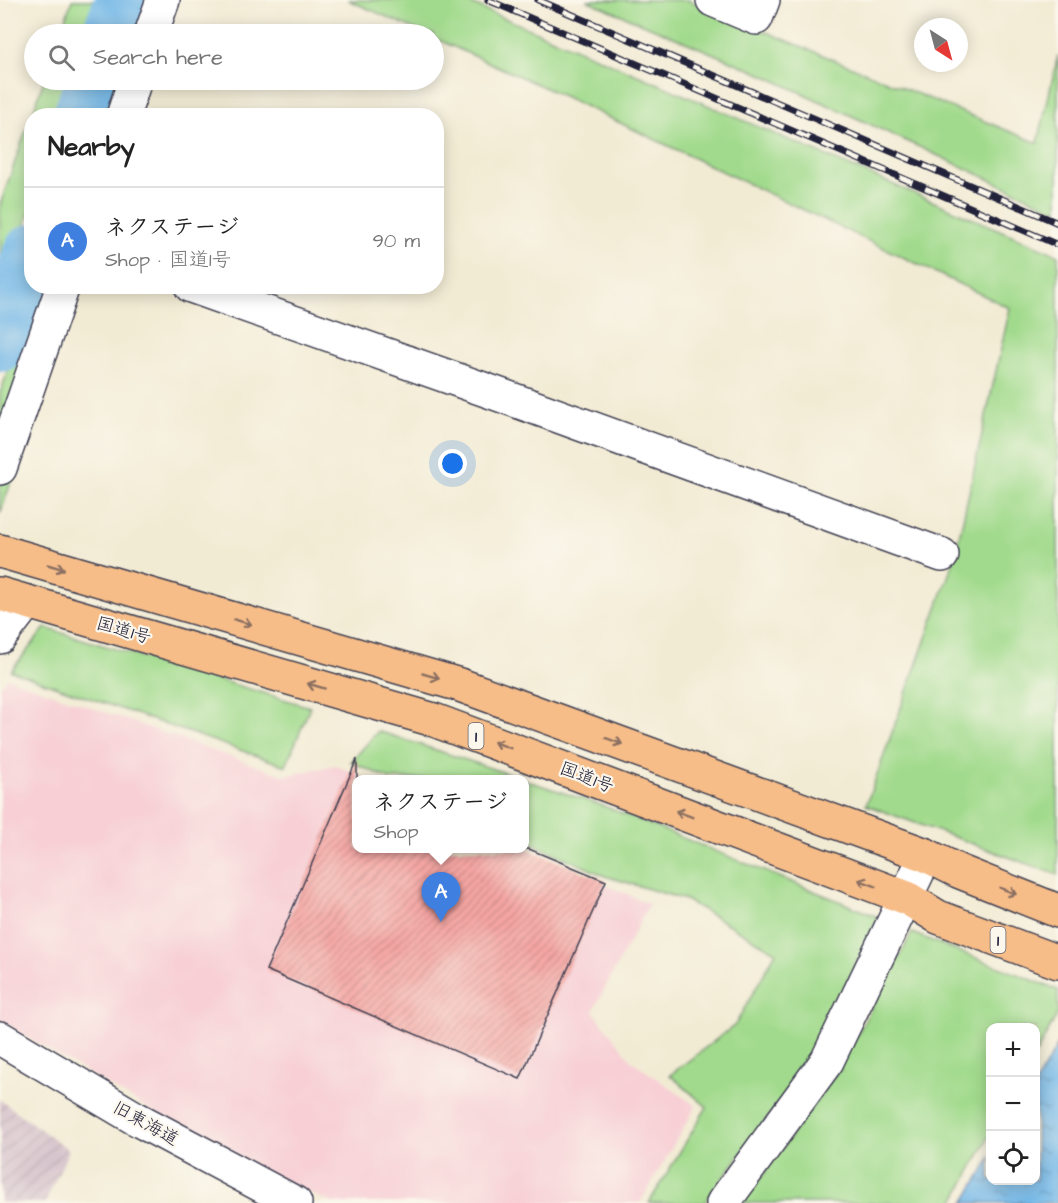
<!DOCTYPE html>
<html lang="en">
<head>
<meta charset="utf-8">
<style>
	:root { --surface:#fff; --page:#f2f2f2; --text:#222; --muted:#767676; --line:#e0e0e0; --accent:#1f6fb2 }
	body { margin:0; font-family:"Architects Daughter","Klee One",sans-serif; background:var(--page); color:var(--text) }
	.controls { position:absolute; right:18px; bottom:18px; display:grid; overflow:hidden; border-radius:12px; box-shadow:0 3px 15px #0003 }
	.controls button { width:54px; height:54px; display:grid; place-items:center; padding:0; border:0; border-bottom:2px solid var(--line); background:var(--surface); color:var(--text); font:30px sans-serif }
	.compass { position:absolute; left:914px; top:18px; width:54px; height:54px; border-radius:50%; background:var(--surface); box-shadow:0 3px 15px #0003; rotate:144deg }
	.you { position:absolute; left:453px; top:464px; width:21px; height:21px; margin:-15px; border:4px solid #fff; border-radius:50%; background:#1a73e8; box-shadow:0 0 0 9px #1a73e833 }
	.badge { display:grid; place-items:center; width:39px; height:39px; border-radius:50%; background:var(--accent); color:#fff; font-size:20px; font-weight:700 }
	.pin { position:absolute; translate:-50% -50px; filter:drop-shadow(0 2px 3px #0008) }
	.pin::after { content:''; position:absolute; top:32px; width:21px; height:18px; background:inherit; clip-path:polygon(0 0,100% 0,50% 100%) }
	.popup { position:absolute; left:352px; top:775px; width:177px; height:78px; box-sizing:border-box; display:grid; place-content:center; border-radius:12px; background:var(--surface); filter:drop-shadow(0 2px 4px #0005); font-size:20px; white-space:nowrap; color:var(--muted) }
	.popup b { font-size:22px; color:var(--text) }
	.popup::after { content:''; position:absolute; left:50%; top:100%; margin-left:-12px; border:12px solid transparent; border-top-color:var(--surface) }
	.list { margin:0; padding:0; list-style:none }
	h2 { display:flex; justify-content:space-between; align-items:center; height:78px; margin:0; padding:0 24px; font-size:26px }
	h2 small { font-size:20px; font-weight:400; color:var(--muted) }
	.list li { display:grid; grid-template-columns:39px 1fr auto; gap:18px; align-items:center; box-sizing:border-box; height:108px; padding:0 24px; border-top:2px solid var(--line) }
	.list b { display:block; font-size:22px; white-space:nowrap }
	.list p { margin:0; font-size:20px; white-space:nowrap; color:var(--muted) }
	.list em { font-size:20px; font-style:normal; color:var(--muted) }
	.icon { flex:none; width:33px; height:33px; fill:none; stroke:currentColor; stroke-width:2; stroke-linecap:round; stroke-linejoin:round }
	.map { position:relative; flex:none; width:1058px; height:1203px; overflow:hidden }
	.search { position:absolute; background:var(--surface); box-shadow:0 3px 15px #0003; left:24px; top:24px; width:420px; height:66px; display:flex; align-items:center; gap:15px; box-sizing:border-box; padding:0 21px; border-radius:33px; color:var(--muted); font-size:22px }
	.panel { position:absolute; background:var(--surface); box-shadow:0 3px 15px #0003; left:24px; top:108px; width:420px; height:186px; border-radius:24px }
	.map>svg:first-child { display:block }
	.built { fill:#f7cfd5 }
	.industrial { fill:url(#industrial-furrows) }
	.green { fill:#a1da8c; stroke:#627e64; stroke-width:1.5 }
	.water { fill:url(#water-ripples); stroke:#496c91; stroke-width:1.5 }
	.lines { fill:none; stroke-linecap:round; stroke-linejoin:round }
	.river { stroke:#70b6e7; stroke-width:58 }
	.building { fill:url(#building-hatch) }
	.minor-casing { stroke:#414052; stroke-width:36 }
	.highway-casing { stroke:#414052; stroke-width:36 }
	.minor { stroke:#fff; stroke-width:33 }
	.highway { stroke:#f7bd88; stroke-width:33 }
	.rail-casing { stroke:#22223b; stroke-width:7 }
	.rail { stroke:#fbf7ec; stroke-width:4.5; stroke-dasharray:14; stroke-linecap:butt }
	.oneway { stroke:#8c7062 }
	.labels { text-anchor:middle; stroke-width:4.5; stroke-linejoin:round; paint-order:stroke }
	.shield { fill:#fbf7ec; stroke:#636270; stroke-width:1.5 }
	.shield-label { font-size:16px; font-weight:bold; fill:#22223b }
	.street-label { font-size:18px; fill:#22223b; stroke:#fbf7ec }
</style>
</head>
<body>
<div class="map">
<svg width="1058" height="1203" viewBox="0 0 1058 1203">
	<defs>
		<pattern id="industrial-furrows" width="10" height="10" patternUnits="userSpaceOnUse" patternTransform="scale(1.5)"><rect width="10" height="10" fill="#d2bdc8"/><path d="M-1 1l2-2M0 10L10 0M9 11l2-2" fill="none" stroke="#b4a2ad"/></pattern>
		<pattern id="water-ripples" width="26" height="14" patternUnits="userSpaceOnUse" patternTransform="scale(1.5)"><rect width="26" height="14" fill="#70b6e7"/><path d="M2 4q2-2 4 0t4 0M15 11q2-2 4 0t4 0" fill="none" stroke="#5c94bc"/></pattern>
		<pattern id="building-hatch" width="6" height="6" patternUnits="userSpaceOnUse" patternTransform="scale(1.5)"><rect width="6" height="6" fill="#f6a6a3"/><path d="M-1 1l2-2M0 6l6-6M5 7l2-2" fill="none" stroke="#c78786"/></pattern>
	</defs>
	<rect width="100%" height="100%" fill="#fbf7ec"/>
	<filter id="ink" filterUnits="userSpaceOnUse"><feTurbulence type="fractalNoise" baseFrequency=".0167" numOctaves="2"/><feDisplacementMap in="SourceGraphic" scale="12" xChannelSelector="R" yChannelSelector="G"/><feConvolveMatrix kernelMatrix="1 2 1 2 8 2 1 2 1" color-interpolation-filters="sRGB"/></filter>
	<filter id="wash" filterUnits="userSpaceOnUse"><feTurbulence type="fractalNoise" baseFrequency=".008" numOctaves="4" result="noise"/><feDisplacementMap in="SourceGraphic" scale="24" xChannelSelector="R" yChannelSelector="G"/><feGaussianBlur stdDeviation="1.35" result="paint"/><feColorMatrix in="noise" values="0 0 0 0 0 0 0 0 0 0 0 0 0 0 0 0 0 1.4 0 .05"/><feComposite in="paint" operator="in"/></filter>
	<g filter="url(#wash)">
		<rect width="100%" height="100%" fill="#f2ebd4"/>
		<path class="built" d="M8 678 285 776 335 765 367 779 357 780V848L523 849 649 904 593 1011 632 1061 696 1106 640 1203H332L223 1153 0 1021V686Z"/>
		<path class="industrial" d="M0 1100 69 1150 45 1203H0Z"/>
		<path class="green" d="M72 0H104L92 34H60Z
			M348 0H462L1058 255V875L866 805 954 560 1010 308 557 93 434 38V34H426Z
			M586 0H688L1038 143 1058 55V211L752 70Z
			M44 80H77L64 115H32Z
			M31 116V208L0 296V205Z
			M39 287H79L0 514V393Z
			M45 628 310 707 286 766 11 671Z
			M378 731 524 779H390L351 762Z
			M525 780 604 806 878 917 809 1063 704 1203H649L707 1107 670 1075 735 1025 776 952 686 900 605 876 525 840Z
			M912 933 1058 990V1013L1036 1054V1028H990V1135L953 1203H743L837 1072Z"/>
		<path class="water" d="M1058 1044V1203H964L990 1158V1180H1036V1082Z"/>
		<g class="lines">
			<path class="river" d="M111 34 124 0
				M82 116 95 80
				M0 343 32 253"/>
		</g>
		<g id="blocks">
			<path class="building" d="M357 759V849H529L606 881 520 1079 266 970Z"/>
		</g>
	</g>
	<g filter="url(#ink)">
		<use href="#blocks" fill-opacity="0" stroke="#414052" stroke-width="1.5"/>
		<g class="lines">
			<g class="minor-casing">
				<path id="minor" d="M713 0 756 18 763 0
					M151 34 163 0
					M123 116 135 80
					M191 286 503 396 942 555
					M0 468 63 286
					M0 637 27 602
					M0 1038 135 1118 295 1203
					M723 1203 827 1061 926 855"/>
			</g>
			<g class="highway-casing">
				<path id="highway" d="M0 551 460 685 926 855 958 871 1058 911
					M0 594 434 720 907 898 938 917 1058 962"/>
			</g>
			<use href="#minor" class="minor"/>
			<use href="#highway" class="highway"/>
			<g class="rail-casing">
				<path id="rail" d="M488 0 1058 245
					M538 0 1058 223"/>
			</g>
			<use href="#rail" class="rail"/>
		</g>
		<defs><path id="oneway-shaft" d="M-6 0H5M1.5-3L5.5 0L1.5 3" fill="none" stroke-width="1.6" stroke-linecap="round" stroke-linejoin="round" transform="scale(1.5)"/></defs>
		<g class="oneway">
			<use href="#oneway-shaft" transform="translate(56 567) rotate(16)"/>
			<use href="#oneway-shaft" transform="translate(243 622) rotate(16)"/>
			<use href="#oneway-shaft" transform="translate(431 676) rotate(16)"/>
			<use href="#oneway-shaft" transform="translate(316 686) rotate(-164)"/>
			<use href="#oneway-shaft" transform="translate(614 741) rotate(20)"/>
			<use href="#oneway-shaft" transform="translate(502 745) rotate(-159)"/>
			<use href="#oneway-shaft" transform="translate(684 814) rotate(-159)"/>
			<use href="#oneway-shaft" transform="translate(867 883) rotate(-159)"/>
			<use href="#oneway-shaft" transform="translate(1008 891) rotate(22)"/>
		</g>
	</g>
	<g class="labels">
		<g class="shield">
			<rect x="468.5" y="723" width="15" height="26" rx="4.5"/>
			<rect x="990.5" y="927" width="15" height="26" rx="4.5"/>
		</g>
		<g class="shield-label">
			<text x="476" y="742">1</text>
			<text x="998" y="946">1</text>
		</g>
		<g class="street-label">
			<text transform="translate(124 630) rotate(16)" y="6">国道1号</text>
			<text transform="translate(587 777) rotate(21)" y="6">国道1号</text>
			<text transform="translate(146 1123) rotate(29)" y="6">旧東海道</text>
		</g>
	</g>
</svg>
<div class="controls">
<button>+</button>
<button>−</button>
<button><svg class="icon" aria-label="locate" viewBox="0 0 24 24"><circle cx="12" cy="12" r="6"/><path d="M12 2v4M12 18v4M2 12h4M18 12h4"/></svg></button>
</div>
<svg class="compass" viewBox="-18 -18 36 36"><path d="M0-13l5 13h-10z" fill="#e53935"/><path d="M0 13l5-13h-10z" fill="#767676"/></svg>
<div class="you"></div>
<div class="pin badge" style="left:441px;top:922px;background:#3f7fe0">A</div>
<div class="popup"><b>ネクステージ</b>Shop</div>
<div class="search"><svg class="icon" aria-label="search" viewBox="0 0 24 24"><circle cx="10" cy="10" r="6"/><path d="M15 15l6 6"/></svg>Search here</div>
<section class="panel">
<h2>Nearby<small></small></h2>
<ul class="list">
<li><span class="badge" style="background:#3f7fe0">A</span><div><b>ネクステージ</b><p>Shop · 国道1号</p></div><em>90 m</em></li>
</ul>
</section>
</div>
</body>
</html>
